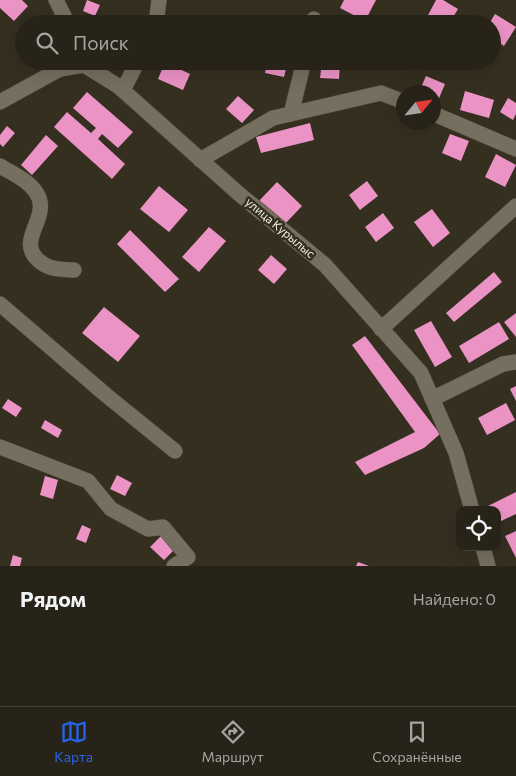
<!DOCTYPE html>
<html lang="ru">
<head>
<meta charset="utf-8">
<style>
	:root { --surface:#282318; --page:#302b21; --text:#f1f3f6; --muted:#a5a4a2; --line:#444037; --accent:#2563eb }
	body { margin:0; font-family:Commissioner,sans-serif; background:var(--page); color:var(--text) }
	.controls { position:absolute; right:15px; bottom:15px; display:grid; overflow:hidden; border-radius:10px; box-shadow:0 5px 20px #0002 }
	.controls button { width:45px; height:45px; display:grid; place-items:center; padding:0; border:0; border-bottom:1px solid var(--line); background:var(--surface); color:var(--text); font:25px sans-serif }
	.compass { position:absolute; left:396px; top:85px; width:45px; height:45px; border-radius:50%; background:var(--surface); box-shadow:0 5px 20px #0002; rotate:61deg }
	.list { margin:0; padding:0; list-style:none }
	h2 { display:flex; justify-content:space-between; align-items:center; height:65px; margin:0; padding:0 20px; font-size:21px }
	h2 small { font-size:16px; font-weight:400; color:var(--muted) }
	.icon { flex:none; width:28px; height:28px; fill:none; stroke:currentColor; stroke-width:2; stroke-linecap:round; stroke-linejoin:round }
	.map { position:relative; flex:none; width:516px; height:566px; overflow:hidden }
	.search { position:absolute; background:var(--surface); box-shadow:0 5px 20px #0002; left:15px; right:15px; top:15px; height:55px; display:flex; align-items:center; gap:12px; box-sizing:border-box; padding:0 18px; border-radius:28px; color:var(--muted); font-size:19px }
	.sheet { height:140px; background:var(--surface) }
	nav { display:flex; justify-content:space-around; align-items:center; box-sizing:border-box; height:70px; border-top:1px solid var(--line); background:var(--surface); font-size:14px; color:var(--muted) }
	nav a { display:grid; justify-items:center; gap:2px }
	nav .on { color:var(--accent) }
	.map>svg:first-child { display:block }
	.building { fill:#ec93c6 }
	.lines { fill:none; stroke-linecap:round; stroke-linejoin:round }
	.minor-casing { stroke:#4f4b3e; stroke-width:16 }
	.minor { stroke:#766f5f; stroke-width:15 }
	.labels { text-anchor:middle; stroke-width:5; stroke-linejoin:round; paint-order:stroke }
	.street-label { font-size:12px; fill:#f2eee5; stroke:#352f20 }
</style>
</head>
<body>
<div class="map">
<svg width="516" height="566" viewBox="0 0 516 566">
	<rect width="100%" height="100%" fill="#352f20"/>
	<path class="building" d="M0 0H22L28 6 14 21 0 8Z
		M87 0 100 5 95 16 83 11Z
		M344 0H376L365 21 340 8Z
		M436 0H443L458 9 449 24H438L427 17Z
		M495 14 516 27 504 46 492 38V24H489Z
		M258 18 269 21 268 24H257Z
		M268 61H288L284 77 265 73Z
		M165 62 190 74 183 90 158 79Z
		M322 62 340 64 339 79 320 78Z
		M426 76 445 84 437 103 434 101V92H419Z
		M465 91 494 100 489 118 460 110Z
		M87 92 133 132 118 148 102 134 98 139 125 164 112 179 54 127 67 112 91 133 96 128 73 108Z
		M238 96 254 110 242 123 226 109Z
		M508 98 516 103V114L513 120 500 112Z
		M310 123 314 140 261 153 256 137Z
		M7 126 15 133 3 147 0 144V135Z
		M450 134 469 141 461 161 442 153Z
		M46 135 58 146 32 175 21 165Z
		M496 154 516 165 505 187 485 177Z
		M367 181 378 196 360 210 349 195Z
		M277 182 302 206 283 226 258 202Z
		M159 186 188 210 169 232 140 209Z
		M432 209 450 233 433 247 414 222Z
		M383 213 394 228 376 242 365 227Z
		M209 227 226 241 199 272 182 257Z
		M130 230 179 279 165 292 117 244Z
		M271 255 287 269 274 284 258 270Z
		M494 272 502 282 454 322 446 313Z
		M104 307 140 336 118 362 82 333Z
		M516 313V337L504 322Z
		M431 321 452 357 435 367 414 330Z
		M499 322 509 339 469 363 459 346Z
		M365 336 440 434 424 448 365 475 355 462 415 432 352 345Z
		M516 386V401L510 389Z
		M8 399 22 408 16 417 2 408Z
		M506 403 515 420 487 435 478 418Z
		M45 420 62 430 58 438 41 428Z
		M117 475 132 483 125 496 110 489Z
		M45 476 58 480 53 499 40 495Z
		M516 492V514L497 523V510H480Z
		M82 525 91 529 86 543 76 539Z
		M516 531V558L505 536Z
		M161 536 175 549 164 560 150 547Z
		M13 555 22 558 20 566H10Z
		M358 562 369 566H356Z"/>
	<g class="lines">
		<g class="minor-casing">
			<path id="minor" d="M56 0 68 24
				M156 24 159 0
				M313 24 314 19
				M123 90 138 61
				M0 102 60 69 84 65 118 86 238 193 325 265 421 373 456 453 472 510
				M291 114 304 61
				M434 114 516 149
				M200 160 273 118 381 93 404 102
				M0 166C13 174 33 182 39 198 47 220 18 240 37 259 48 270 60 269 74 270
				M0 304 106 395 175 451
				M381 329 516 206
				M432 399 503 364 516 362
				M0 447 88 481 111 509 148 529 163 527 188 557 174 566
				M483 547 488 566"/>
		</g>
		<use href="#minor" class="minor"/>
	</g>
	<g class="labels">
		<g class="street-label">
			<text transform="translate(280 228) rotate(40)" y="4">улица Курылыс</text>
		</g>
	</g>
</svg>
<div class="controls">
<button><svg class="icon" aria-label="locate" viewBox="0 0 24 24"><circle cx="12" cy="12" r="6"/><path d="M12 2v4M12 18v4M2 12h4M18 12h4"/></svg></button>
</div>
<svg class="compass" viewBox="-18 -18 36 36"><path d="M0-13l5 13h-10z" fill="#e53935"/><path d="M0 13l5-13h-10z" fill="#a5a4a2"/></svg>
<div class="search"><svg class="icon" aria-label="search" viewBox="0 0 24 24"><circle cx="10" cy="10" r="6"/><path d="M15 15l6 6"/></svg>Поиск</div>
</div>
<section class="sheet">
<h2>Рядом<small>Найдено: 0</small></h2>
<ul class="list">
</ul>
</section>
<nav>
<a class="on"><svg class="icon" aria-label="map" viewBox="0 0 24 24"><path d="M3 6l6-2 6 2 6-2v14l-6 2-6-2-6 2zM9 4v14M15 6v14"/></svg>Карта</a>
<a><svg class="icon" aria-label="directions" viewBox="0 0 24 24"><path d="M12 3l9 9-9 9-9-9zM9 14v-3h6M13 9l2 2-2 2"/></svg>Маршрут</a>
<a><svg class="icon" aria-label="saved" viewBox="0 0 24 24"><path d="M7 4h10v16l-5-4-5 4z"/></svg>Сохранённые</a>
</nav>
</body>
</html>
